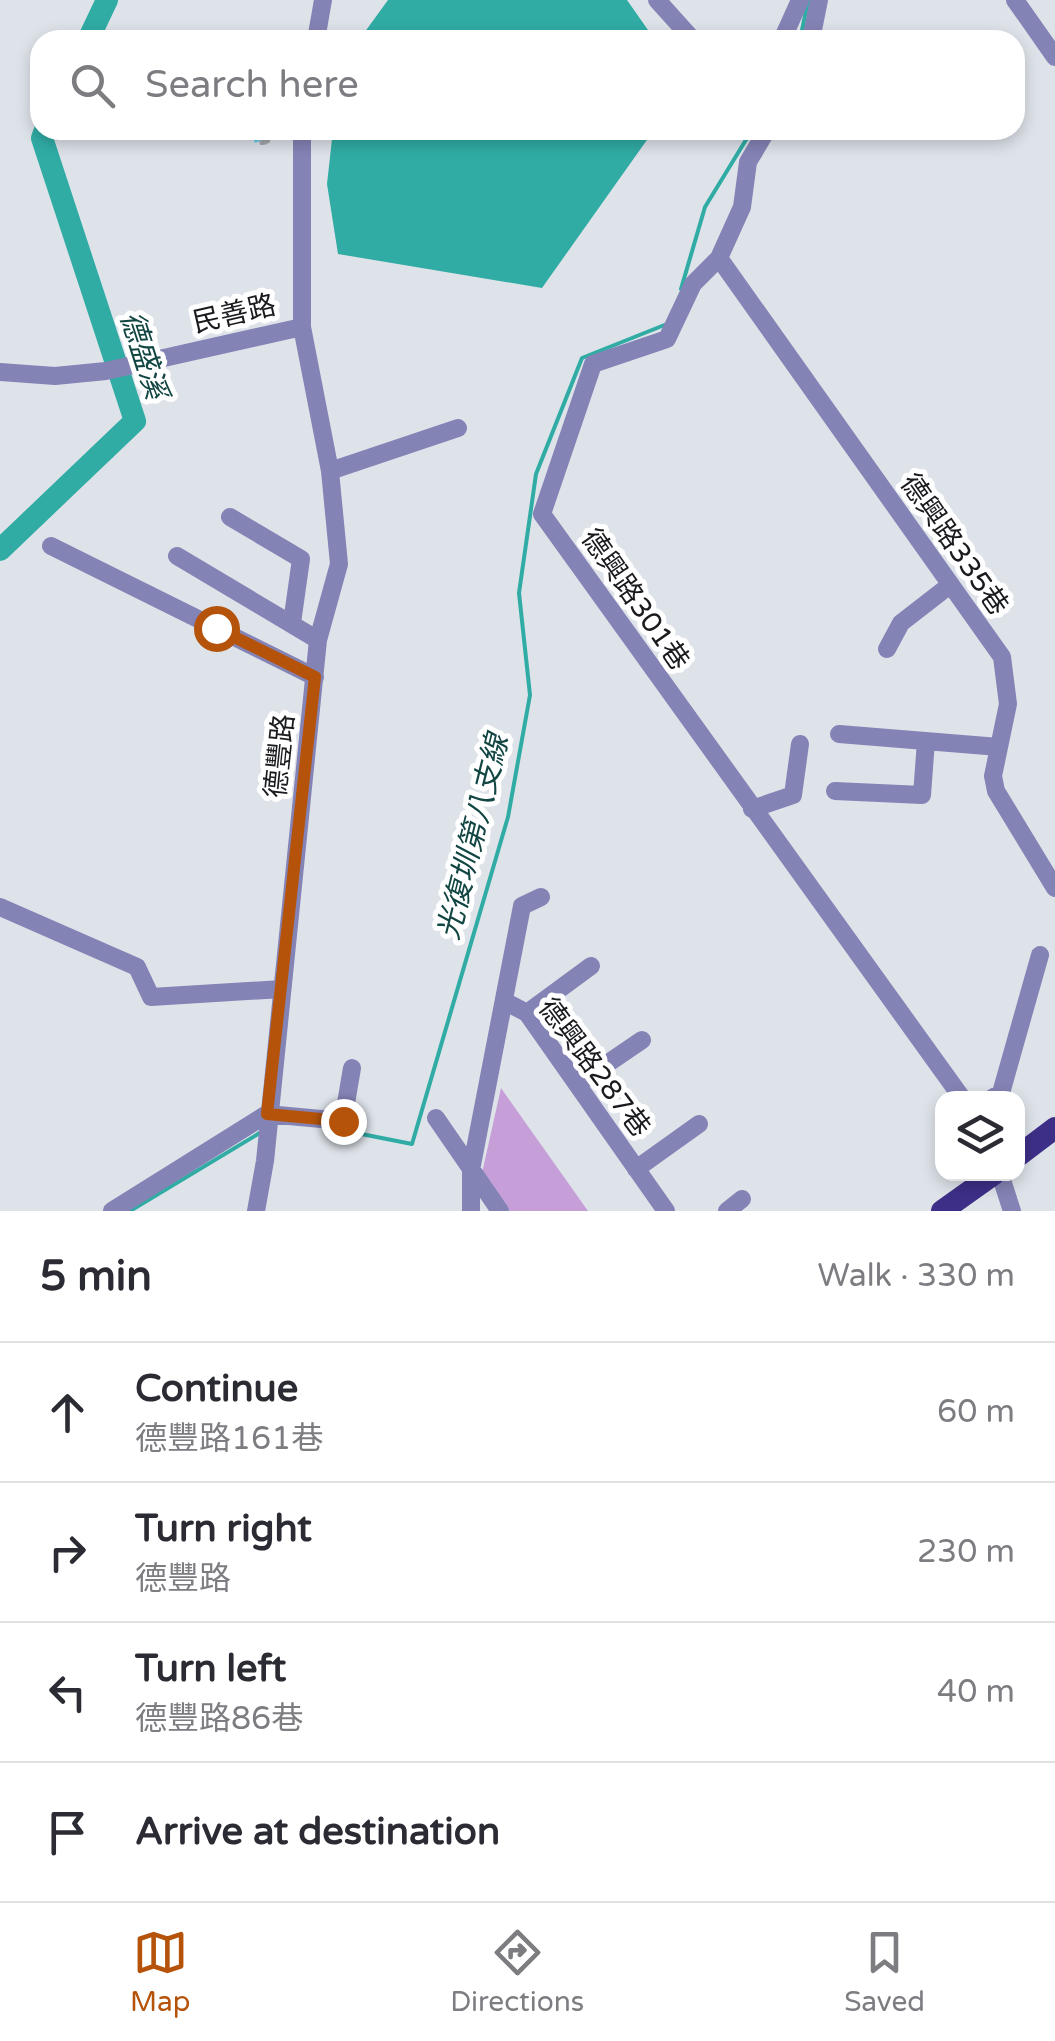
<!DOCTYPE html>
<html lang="en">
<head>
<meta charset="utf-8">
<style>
	:root { --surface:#fff; --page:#f7f7f7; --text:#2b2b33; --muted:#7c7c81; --line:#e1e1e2; --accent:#b45309 }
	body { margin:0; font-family:"Varela Round","Noto Sans TC",sans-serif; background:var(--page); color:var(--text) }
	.controls { position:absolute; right:30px; bottom:30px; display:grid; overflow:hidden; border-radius:20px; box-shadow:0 5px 15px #0003 }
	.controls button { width:90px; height:90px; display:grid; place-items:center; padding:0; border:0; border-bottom:2px solid var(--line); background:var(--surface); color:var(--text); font:50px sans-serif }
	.stop { position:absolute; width:30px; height:30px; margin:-22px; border:8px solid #b45309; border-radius:50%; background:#fff }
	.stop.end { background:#b45309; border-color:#fff; box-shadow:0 2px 10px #0008 }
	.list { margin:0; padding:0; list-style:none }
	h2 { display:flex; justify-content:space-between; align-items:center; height:130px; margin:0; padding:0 40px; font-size:42px }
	h2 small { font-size:32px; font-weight:400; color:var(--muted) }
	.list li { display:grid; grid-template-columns:65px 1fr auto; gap:30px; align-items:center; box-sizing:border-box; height:140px; padding:0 40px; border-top:2px solid var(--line) }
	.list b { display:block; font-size:38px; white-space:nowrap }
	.list p { margin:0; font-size:32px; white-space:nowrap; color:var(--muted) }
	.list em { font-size:32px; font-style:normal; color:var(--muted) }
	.icon { flex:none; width:55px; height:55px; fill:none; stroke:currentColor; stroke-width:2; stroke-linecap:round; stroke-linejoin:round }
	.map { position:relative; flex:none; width:1055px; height:1211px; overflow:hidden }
	.search { position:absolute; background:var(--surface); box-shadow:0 5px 15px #0003; left:30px; right:30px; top:30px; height:110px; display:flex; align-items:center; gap:25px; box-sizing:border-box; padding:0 35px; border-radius:30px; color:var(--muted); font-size:38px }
	.sheet { height:690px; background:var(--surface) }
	nav { display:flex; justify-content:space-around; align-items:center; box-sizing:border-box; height:140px; border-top:2px solid var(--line); background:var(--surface); font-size:28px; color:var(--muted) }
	nav a { display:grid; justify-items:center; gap:5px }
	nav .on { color:var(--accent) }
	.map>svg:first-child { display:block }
	.green { fill:#c79fd8 }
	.water { fill:#30aca5 }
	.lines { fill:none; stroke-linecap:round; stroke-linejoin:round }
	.stream { stroke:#30aca5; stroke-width:4 }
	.river { stroke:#30aca5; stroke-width:22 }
	.building { fill:#67cded; filter:url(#shadow) }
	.minor { stroke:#8483b5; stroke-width:18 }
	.major { stroke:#3d2f87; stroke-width:22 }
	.route { stroke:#b45309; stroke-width:12 }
	.labels { text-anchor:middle; stroke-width:10; stroke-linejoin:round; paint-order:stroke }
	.street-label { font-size:28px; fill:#1a1b1e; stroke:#fff }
	.water-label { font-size:30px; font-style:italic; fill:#114643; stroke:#fff }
</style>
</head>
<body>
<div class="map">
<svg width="1055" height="1211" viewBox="0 0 1055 1211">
	<defs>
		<filter id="shadow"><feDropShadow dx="6" dy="3.5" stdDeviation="0" flood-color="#0004"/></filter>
	</defs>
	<rect width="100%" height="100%" fill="#dee3ea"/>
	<path class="green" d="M501 1088 588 1211H509L482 1173Z"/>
	<path class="water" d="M388 0H627L655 40H359Z
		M333 130H654L542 288 338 254 327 184Z"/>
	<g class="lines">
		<path class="stream" d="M800 40 808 1
			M681 289 705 207 752 130
			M331 1128 412 1144 508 817 530 695 519 593 536 474 582 358 667 324
			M130 1211 263 1131"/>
		<path class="river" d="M88 40 107 0
			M0 550 135 421 42 138 45 130"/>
	</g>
	<path class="building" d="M265 130 268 137 255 143 252 135Z"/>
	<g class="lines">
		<path class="minor" d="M657 0 693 40
			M1015 0 1055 57
			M316 40 323 0
			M782 40 800 0
			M811 40 819 0
			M767 130 748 162 742 207 719 258 693 284 667 339 593 364 542 514 962 1098
			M719 258 1002 657 1008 704 993 776 996 791 1055 888
			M0 372 55 376 106 371 302 327
			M330 471 458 428
			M230 517 301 559 292 623
			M51 546 315 677
			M177 556 318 640
			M887 649 901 623 950 585
			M839 734 999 747
			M835 791 922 795 926 741
			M752 809 793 795 800 744
			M0 907 137 967 151 997 282 989
			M506 1002 527 1013 666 1211
			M527 1013 591 966
			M579 1083 642 1040
			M992 1098 1001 1093 1040 955
			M436 1118 500 1211
			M636 1169 699 1124
			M1000 1174 1012 1211
			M112 1211 267 1114 343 1121 352 1068
			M256 1211 265 1161 318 640 339 564 330 471 302 327V130
			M471 1211V1170L522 906 541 897
			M727 1211 742 1199"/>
		<path class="major" d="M1018 1156 1055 1128
			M942 1211 994 1174"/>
	</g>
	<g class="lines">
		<path class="route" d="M216 628 315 677 267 1114 343 1121"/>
	</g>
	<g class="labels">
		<g class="street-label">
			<text transform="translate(234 313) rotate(-13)" y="10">民善路</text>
			<text transform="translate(955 544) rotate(55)" y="10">德興路335巷</text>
			<text transform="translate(636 599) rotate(55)" y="10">德興路301巷</text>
			<text transform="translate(279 756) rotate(-84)" y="10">德豐路</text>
			<text transform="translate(595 1067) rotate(53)" y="10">德興路287巷</text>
		</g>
		<g class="water-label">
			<text transform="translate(144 355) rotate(72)" y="10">德盛溪</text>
			<text transform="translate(473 837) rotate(-76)" y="10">光復圳第八支線</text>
		</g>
	</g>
</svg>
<div class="controls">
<button><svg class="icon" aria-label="layers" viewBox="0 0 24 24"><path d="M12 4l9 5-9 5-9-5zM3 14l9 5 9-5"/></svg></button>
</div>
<div class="stop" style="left:216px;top:628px"></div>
<div class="stop end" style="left:343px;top:1121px"></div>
<div class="search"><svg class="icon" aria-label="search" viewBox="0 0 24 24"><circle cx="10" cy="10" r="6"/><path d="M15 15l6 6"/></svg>Search here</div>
</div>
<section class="sheet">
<h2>5 min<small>Walk · 330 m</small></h2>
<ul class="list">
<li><svg class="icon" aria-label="ahead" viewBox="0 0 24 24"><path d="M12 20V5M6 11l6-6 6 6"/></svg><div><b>Continue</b><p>德豐路161巷</p></div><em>60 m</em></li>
<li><svg class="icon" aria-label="right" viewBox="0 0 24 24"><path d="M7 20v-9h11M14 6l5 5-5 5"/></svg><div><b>Turn right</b><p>德豐路</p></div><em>230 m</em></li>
<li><svg class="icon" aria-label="left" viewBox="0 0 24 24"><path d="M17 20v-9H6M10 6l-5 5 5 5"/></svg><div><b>Turn left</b><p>德豐路86巷</p></div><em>40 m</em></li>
<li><svg class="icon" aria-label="arrive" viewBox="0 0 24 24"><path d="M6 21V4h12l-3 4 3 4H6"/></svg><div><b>Arrive at destination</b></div></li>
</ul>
</section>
<nav>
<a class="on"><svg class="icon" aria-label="map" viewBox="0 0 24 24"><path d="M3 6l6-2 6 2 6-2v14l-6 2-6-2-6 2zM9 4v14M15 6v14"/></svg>Map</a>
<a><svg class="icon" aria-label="directions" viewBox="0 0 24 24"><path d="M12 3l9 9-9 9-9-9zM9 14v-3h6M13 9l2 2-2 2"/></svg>Directions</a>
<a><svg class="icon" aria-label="saved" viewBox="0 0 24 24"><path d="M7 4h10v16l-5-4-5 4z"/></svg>Saved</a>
</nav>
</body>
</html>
